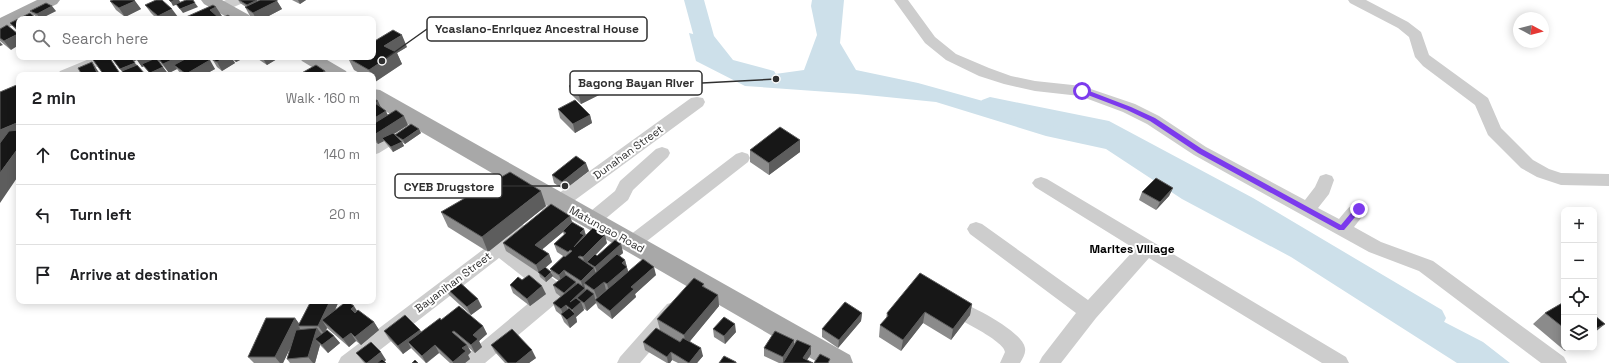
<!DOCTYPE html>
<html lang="en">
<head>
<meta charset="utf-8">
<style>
	:root { --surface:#fff; --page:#f6f6f6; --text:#202124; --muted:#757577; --line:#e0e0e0 }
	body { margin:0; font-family:"Space Grotesk",sans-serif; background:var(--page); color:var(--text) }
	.controls { position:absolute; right:12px; bottom:12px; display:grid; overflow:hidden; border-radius:8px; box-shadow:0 2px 10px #0003 }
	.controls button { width:36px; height:36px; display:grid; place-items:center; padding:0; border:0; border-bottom:1px solid var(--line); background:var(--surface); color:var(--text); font:20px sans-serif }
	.compass { position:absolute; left:1513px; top:12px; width:36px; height:36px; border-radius:50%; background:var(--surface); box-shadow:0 2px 10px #0003; rotate:97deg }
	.stop { position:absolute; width:12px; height:12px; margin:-9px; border:3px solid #7c3aed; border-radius:50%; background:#fff }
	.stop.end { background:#7c3aed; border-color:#fff; box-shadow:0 1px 4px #0008 }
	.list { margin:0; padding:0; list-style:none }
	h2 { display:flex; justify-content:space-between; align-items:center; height:52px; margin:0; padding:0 16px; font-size:17px }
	h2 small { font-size:13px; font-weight:400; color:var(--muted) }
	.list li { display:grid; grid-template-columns:26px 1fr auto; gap:12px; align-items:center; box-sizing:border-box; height:60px; padding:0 16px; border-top:1px solid var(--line) }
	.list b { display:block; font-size:15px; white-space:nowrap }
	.list em { font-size:13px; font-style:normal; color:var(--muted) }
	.icon { flex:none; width:22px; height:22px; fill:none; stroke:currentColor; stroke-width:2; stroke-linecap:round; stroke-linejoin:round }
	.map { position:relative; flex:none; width:1609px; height:363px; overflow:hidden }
	.search { position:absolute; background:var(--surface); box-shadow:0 2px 10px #0003; left:16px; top:16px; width:360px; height:44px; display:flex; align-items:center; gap:10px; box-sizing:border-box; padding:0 14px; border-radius:8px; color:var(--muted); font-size:15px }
	.panel { position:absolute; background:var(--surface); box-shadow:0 2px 10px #0003; left:16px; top:72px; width:360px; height:232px; border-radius:8px }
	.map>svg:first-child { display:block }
	.water { fill:#cde0ea }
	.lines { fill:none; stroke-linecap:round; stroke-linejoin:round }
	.river { fill:#cde0ea; fill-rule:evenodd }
	.minor { fill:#cdcdcd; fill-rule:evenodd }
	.major { fill:#a8a8a8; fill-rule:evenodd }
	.wall { fill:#8b8b8b }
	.shaded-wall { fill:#5d5d5d }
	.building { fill:#171717; stroke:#5d5d5d }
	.route { fill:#7c3aed }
	.labels { text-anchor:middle; stroke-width:4; stroke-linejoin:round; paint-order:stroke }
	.street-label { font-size:11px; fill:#303030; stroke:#fff }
	.neighbourhood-label { font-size:12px; font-weight:bold; fill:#000; stroke:#fff }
	.leader { fill:none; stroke:#303030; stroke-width:1.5 }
	.callout-dot { fill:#303030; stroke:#fff; stroke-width:1.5 }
	.callout { fill:#fff; stroke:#303030; stroke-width:1.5 }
	.callout-label { font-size:12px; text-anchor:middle; font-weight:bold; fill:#303030 }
</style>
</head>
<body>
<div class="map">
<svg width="1609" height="363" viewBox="0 0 1609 363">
	<rect width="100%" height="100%" fill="#fff"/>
	<path class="water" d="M812 0H844L840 43 856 70 918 83 1033 115 1124 137 1169 169 1245 203 1334 265 1483 342 1510 363H1457L1291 257 1182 199 1106 149 1046 136 936 102 857 94 745 86 696 61 689 33 709 38 733 67 768 75 804 70 817 35 811 6Z"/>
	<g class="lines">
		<path class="river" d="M684 0H704L714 36 733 60 774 71 777 76 774 81 766 83 719 70 694 37Z
			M990 97 1109 121 1253 198 1442 310 1446 318 1442 326 1432 330 1422 326 1235 212 1095 134 1011 118 982 110 979 105 982 100Z"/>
		<path class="minor" d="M226 0H245L243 3 206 19H187L189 16Z
			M894 0H908L935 37 956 54 989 68 1011 76 1035 81 1082 86 1135 104 1159 116 1206 147 1305 200 1315 187 1320 176 1326 174 1332 176 1334 180 1329 194 1318 208 1339 219C1347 210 1352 200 1365 204L1368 209 1354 227 1381 242 1433 261 1564 357 1567 363H1541L1419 271 1369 252 1194 155 1147 124 1123 112 1080 96 1035 91 1004 84 979 76 946 60 925 43Z
			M1348 0H1366L1408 22 1421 32 1429 55 1488 98 1501 128 1533 160 1549 169 1561 173 1609 174V186L1561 185 1537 177 1521 168 1488 135 1475 105 1423 66 1415 57 1409 37 1398 28 1350 3Z
			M94 57H114L112 60 79 75H57L60 71Z
			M697 97 703 98 705 102 703 106 556 214 550 216 544 214 541 209 544 204 691 98Z
			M404 124 410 126 412 130 410 134 379 153 373 155V141L398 126Z
			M662 147 668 149 670 153 668 157 633 190 628 200 598 225 592 227 586 225 583 220 586 215 615 191 620 181 656 149Z
			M742 152 748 154 750 158 748 162 638 248 632 250 626 248 623 243 626 238 736 154Z
			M1041 177 1047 179 1346 357 1349 363H1322L1149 258 1096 318 1061 363H1039L1042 357 1076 313 970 234 967 229 970 224 976 222 982 224 1088 300 1135 249 1035 187 1032 183 1035 179Z
			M521 224 527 226 530 231 527 236 512 247 560 284 562 294 560 300 485 363H461L464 357 542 292 499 258 363 363H338L341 357 493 242 515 226Z
			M949 297C966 303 1022 330 1025 348 1026 353 1023 358 1020 363H1000L1005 352C1005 341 953 316 942 311L939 305 942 299Z
			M674 302 681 304 684 310 681 316 640 363H617L620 357 667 304Z"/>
		<path class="major" d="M37 0H60L57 4 26 19H19V23L0 30V18Z
			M201 0H222L249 15 252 19H230L204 4Z
			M299 57H322L346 71 348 75H325L302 61Z
			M373 89 380 90 850 355 853 363H819L373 104Z"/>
	</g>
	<path class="wall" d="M238 0H257L258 1H277L282 9 263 19H254L250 16 245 7H246L240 3Z
		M292 0H306L300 4Z
		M110 1H135L141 9 125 17 116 10Z
		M145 5 178 17 174 19H157L151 13Z
		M30 11H56L40 19 34 15Z
		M19 19V33L10 23Z
		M0 29 11 50 0 41Z
		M407 47 397 53 402 64 375 82 373 81V75H363L354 70 348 58Z
		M131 57H152L153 59 155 58 154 57H206L215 69 204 75H182L180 73 177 69 169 73 160 62H159L169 75H151L144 66 142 67 137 60 134 61Z
		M211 57H246L236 62 232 59 235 63 222 71 217 67Z
		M257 57H276L277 59 267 65 258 59Z
		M601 85 603 93 581 104 571 94 569 86Z
		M373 98 378 101 380 107 388 115 408 125 394 134 396 135 421 133 405 144 402 142 404 146 393 152 384 141 378 144 373 140Z
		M558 109 590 115 592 123 575 133 560 118Z
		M800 140V152L769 175 750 162V150Z
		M589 171 564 190 554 183 552 175Z
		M1173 188 1169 196 1156 210 1139 200 1142 192Z
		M546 206 488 252 448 227 441 212Z
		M573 223 584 229 586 235 607 243 596 255 597 256 621 244 623 253 619 256 625 260 628 271 656 275 635 294 636 297 612 319 598 308 596 303 587 311 583 308 584 310 576 317 577 322 570 328 564 322 561 315 556 311 553 303 561 297 556 293 553 285 559 281 553 277 550 269 563 256 557 252 554 244 564 235 563 232 542 249 549 254 552 262 545 268 553 276 546 282 540 277 539 273 506 251 503 243Z
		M704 284 705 288 718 295 719 306 690 341 703 356 697 363H678L672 360 670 363H667L645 350 643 342 660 330 657 319Z
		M510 285 546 294 530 306 513 293Z
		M445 287 482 307 471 315 449 295Z
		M311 301H337L338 303 335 310 357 311 374 322 379 330 361 345 356 341 349 347 327 328 326 331 334 336 340 343 328 353 320 345 315 363H290L287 359 290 348 283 363H254L248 357 295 318 299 324Z
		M1564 302V348H1570L1565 351 1533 324 1545 313Z
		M972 304 970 315 951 340 923 323 901 351 879 337 880 325 886 319 887 313Z
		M862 313 861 321 838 348 822 337V329Z
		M441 320 483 326 487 334 479 341 482 347 475 353 468 347 471 352 468 355 470 359 465 363H450L439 353 427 363H426L411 348 403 354 389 339 384 331 420 330 421 332Z
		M713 329 736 332 725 344 714 337Z
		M491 345 536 358 529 363H505L495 352Z
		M794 346H811V354L807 360 813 363H779L764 356V348Z
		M356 353 386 360 384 361 386 363H364Z"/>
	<path class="shaded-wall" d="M175 0H179L181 3 173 6 171 2Z
		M257 0 260 4 250 9 247 5Z
		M298 0H306L300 4Z
		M135 1 141 9 125 17 119 8Z
		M277 1 282 9 263 19H256L253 13Z
		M195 3 198 7 183 13 180 9Z
		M52 6 56 11 40 19 37 14Z
		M216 7 222 16 216 19 210 10Z
		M172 9 178 17 174 19H160L158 16Z
		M18 34H19V45L11 50 4 41Z
		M402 35 407 47 397 53 402 64 375 82 373 78V75H371L369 70 384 46Z
		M0 42 3 45 0 46Z
		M132 57H135L137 60 134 61Z
		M135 57H152L155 61 142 67Z
		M178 57H186L190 63 174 65 177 69 169 73 163 64Z
		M226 57H231L235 63 222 71 217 62Z
		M233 57H246L236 62Z
		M262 57H276L277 59 267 65Z
		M210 60 215 69 204 75H186V74Z
		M92 62 98 71 101 75H98Z
		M135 63 141 71 125 75 120 69Z
		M163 67 169 75H152L150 73Z
		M325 71 328 75H318Z
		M601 85 603 93 581 104 579 96Z
		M378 101 382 110 375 103Z
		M386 111 390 120 373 130V119Z
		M590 115 592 123 575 133 573 124Z
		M404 116 408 125 384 140 382 138 384 141 378 144 374 135Z
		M19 122V139L0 147V130Z
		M419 129 421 133 405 144 403 140Z
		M800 140V152L769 175V163Z
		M402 142 404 146 393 152 391 147Z
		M19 147V175L0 203V173Z
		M586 163 589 171 564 190 562 182Z
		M1173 188 1169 196 1156 210 1160 202Z
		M541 191 546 206 488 252 482 237Z
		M570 216 573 224 563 231V232L538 253 535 245Z
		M584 229 586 237 576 255 580 233Z
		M605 235 607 243 588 262H587V263L585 265 583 257Z
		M621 244 623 253 598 275 595 267Z
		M549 254 552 262 539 273 536 265Z
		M625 260 629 275 609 292 607 284 622 263Z
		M654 267 656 275 635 294 636 297 612 319 610 311 631 287Z
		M594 268 597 277 584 283 585 288 583 290 581 281Z
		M564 270 567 278 562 283 559 275Z
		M551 272 553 276 546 282 545 278Z
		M576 282 578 290 566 301 564 293Z
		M604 282 606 290 597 298 594 290Z
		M542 286 546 294 530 306 527 299Z
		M585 288 588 296 577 298 579 304 581 302 584 310 576 317 577 322 570 328 567 320 574 314 570 302Z
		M594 294 596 303 587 311 584 303Z
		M718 295 719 306 686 346 684 335Z
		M478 299 482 307 471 315 467 307Z
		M330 301H337L338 303 328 326 322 320 327 328 324 334 318 326Z
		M972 304 970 315 951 340 953 329Z
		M566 305 569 313 564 317 561 309Z
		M354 306 359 314 356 317 351 309Z
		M925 312 923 323 901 351 903 340Z
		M862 313 861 321 838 348 839 340Z
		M295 318 301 326H298L300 328 283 363H280L275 357Z
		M374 322 379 330 361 345 355 337Z
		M735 324 736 332 725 344 724 336Z
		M1605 324 1594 333V330Z
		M483 326 487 334 479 341 482 347 475 353 471 345 473 335Z
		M317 328 323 336 315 339 320 345 315 363H313L308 357Z
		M420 330 425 338 408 342 411 348 403 354 398 346Z
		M351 333 356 341 349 347 343 339Z
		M334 336 340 343 328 353 322 345Z
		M794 340V348L783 363V357Z
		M435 345 439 353 426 363 422 356Z
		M467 345 471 352 468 355 470 359 465 363H453V362L462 348Z
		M811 346V354L805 363 803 358Z
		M701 348 703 356 697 363H689Z
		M532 350 536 358 529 363H516Z
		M381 352 386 360 383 363H367Z
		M671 352 672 360 670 363H668L667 357Z"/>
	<path class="building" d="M113 0H134L135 1 119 8 110 1Z
		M156 0H162L172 9 158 16 145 5Z
		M169 0H175L171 2Z
		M186 0H193L195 3 180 9 176 4Z
		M239 0H257L247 5Z
		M260 0H277V1L253 13 245 7Z
		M46 3 52 6 37 14 30 11Z
		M213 5 216 7 210 10 219 18 218 19H188L186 17Z
		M30 13 37 19H19V31L10 23Z
		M228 15 232 18 230 19H220Z
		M7 25 18 34 4 41 0 38V29Z
		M393 30 402 35 384 46 396 52 369 70 348 58 349 57H373V42Z
		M91 57H109L121 75H104Z
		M111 57H131L135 63 120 69Z
		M157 57H178L163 64Z
		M189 57H206L210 60 186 74 174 65Z
		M211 57H226L217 62 211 59 212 58Z
		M156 58 163 67 150 73 142 64Z
		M92 62 98 75H82L78 68Z
		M137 65 145 74 143 75H125L122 71Z
		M316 65 325 71 318 75H298Z
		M591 75 601 85 579 96 569 86Z
		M19 84V122L0 130V92Z
		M373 98 378 101 375 103 386 111 373 119Z
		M575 100 590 115 573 124 558 109Z
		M396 110 404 116 374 135H373V124Z
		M411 124 419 129 403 140 395 135Z
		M780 127 800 140 769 163 750 150Z
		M19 130V147L0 173V143L9 131Z
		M393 133 402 142 391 147 382 138Z
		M576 156 586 163 562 182 552 175Z
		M510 172 541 191 482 237 441 212Z
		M1156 178 1173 188 1160 202 1142 192Z
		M551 204 570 216 535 245 549 254 536 265 503 243Z
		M572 222 584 229 580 233 584 235 574 247 593 228 605 235 583 257 580 256 578 257 594 268 581 281 564 270 559 275 550 269 564 256 565 257 572 251 570 250 568 252 554 244 566 233 563 231Z
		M615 240 621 244 595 267 587 262 595 254 597 256Z
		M617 254 625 260 622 263 627 267 607 284 604 282 594 290 584 283Z
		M643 259 654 267 631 287 634 289 610 311 595 300Z
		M545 267 551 272 545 278 538 272Z
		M920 273 972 304 953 329 925 312 903 340 880 325 888 316 887 313Z
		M529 275 542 286 527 299 510 285 518 277 522 280Z
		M566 275 576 282 564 293 553 285Z
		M694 278 704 284 702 286 718 295 684 335 657 319Z
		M456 279 478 299 467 307 445 287Z
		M578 283 585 288 570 302 576 298 581 302 572 310 566 305 561 309 553 303Z
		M587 289 594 294 584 303 577 298Z
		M311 301H330L318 326H298Z
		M347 301 354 306 351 309 355 313 358 310 374 322 355 337 351 333 343 339 322 320Z
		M845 302 862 313 839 340 822 329Z
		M1564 302V328L1545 313Z
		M459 306 483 326 473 335 478 339 471 345 454 331 452 332 467 345 462 348 466 351 453 362 435 345 422 356 408 342 440 318 441 320Z
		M569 308 575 314 567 320 561 314Z
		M405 315 420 330 398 346 384 331Z
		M1594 315 1605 324 1594 330Z
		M724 317 735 324 724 336 713 329Z
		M266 318H295L275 357H248Z
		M317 328 308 357 287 359 296 330Z
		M656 328 680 342 683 338 701 348 689 363 671 352 667 357 643 342Z
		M512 329 532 350 516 363H508L491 345Z
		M327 330 334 336 322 345 315 339Z
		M775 331 794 340 783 357 764 348Z
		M797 340 811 346 803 358 813 363H783Z
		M371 342 381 352 367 363H366L356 353Z
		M820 354 830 359 828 363H814Z
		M724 356 736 362V363H719Z
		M382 359 386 363H377Z
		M415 360 418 363H412Z"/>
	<path class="route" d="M1080 89H1084L1131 107 1155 118 1202 149 1341 225 1356 207 1359 206 1362 209 1344 230H1339L1198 153 1150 121 1127 110 1080 92Z"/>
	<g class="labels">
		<g class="street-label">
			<text transform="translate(628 152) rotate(-36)" y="4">Dunahan Street</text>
			<text transform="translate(607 229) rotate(29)" y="4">Matungao Road</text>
			<text transform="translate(453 282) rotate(-37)" y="4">Bayanihan Street</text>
		</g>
		<g class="neighbourhood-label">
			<text x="1132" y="253">Marites Village</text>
		</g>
	</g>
	<path class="leader" d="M382 61L427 29M776 79L702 83M565 186L502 186"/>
	<g class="callout-dot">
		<circle cx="382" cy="61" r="4"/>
		<circle cx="776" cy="79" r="4"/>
		<circle cx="565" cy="186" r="4"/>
	</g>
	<g class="callout">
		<rect x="427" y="17" width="220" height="24" rx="4"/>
		<rect x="570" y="71" width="132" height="24" rx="4"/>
		<rect x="395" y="174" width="107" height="24" rx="4"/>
	</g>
	<g class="callout-label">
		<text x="537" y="33">Ycasiano-Enriquez Ancestral House</text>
		<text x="636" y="87">Bagong Bayan River</text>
		<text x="449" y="191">CYEB Drugstore</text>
	</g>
</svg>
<div class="controls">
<button>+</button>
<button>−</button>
<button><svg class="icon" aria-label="locate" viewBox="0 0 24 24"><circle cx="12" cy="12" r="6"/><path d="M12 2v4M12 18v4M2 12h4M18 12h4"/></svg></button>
<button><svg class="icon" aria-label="layers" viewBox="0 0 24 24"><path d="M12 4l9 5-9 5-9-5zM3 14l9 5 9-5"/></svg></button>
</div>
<svg class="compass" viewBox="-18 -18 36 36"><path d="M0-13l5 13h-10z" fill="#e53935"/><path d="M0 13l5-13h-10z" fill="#757577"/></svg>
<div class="stop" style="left:1082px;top:91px"></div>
<div class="stop end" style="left:1359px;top:209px"></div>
<div class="search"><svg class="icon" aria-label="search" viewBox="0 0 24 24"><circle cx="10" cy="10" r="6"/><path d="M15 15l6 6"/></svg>Search here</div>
<section class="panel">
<h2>2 min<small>Walk · 160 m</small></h2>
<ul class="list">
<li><svg class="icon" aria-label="ahead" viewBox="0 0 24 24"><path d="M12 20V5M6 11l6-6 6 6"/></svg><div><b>Continue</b></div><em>140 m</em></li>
<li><svg class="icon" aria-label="left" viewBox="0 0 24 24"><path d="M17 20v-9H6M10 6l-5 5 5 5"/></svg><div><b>Turn left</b></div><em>20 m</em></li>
<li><svg class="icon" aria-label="arrive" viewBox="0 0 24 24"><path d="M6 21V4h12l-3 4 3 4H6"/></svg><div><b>Arrive at destination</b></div></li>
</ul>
</section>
</div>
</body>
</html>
